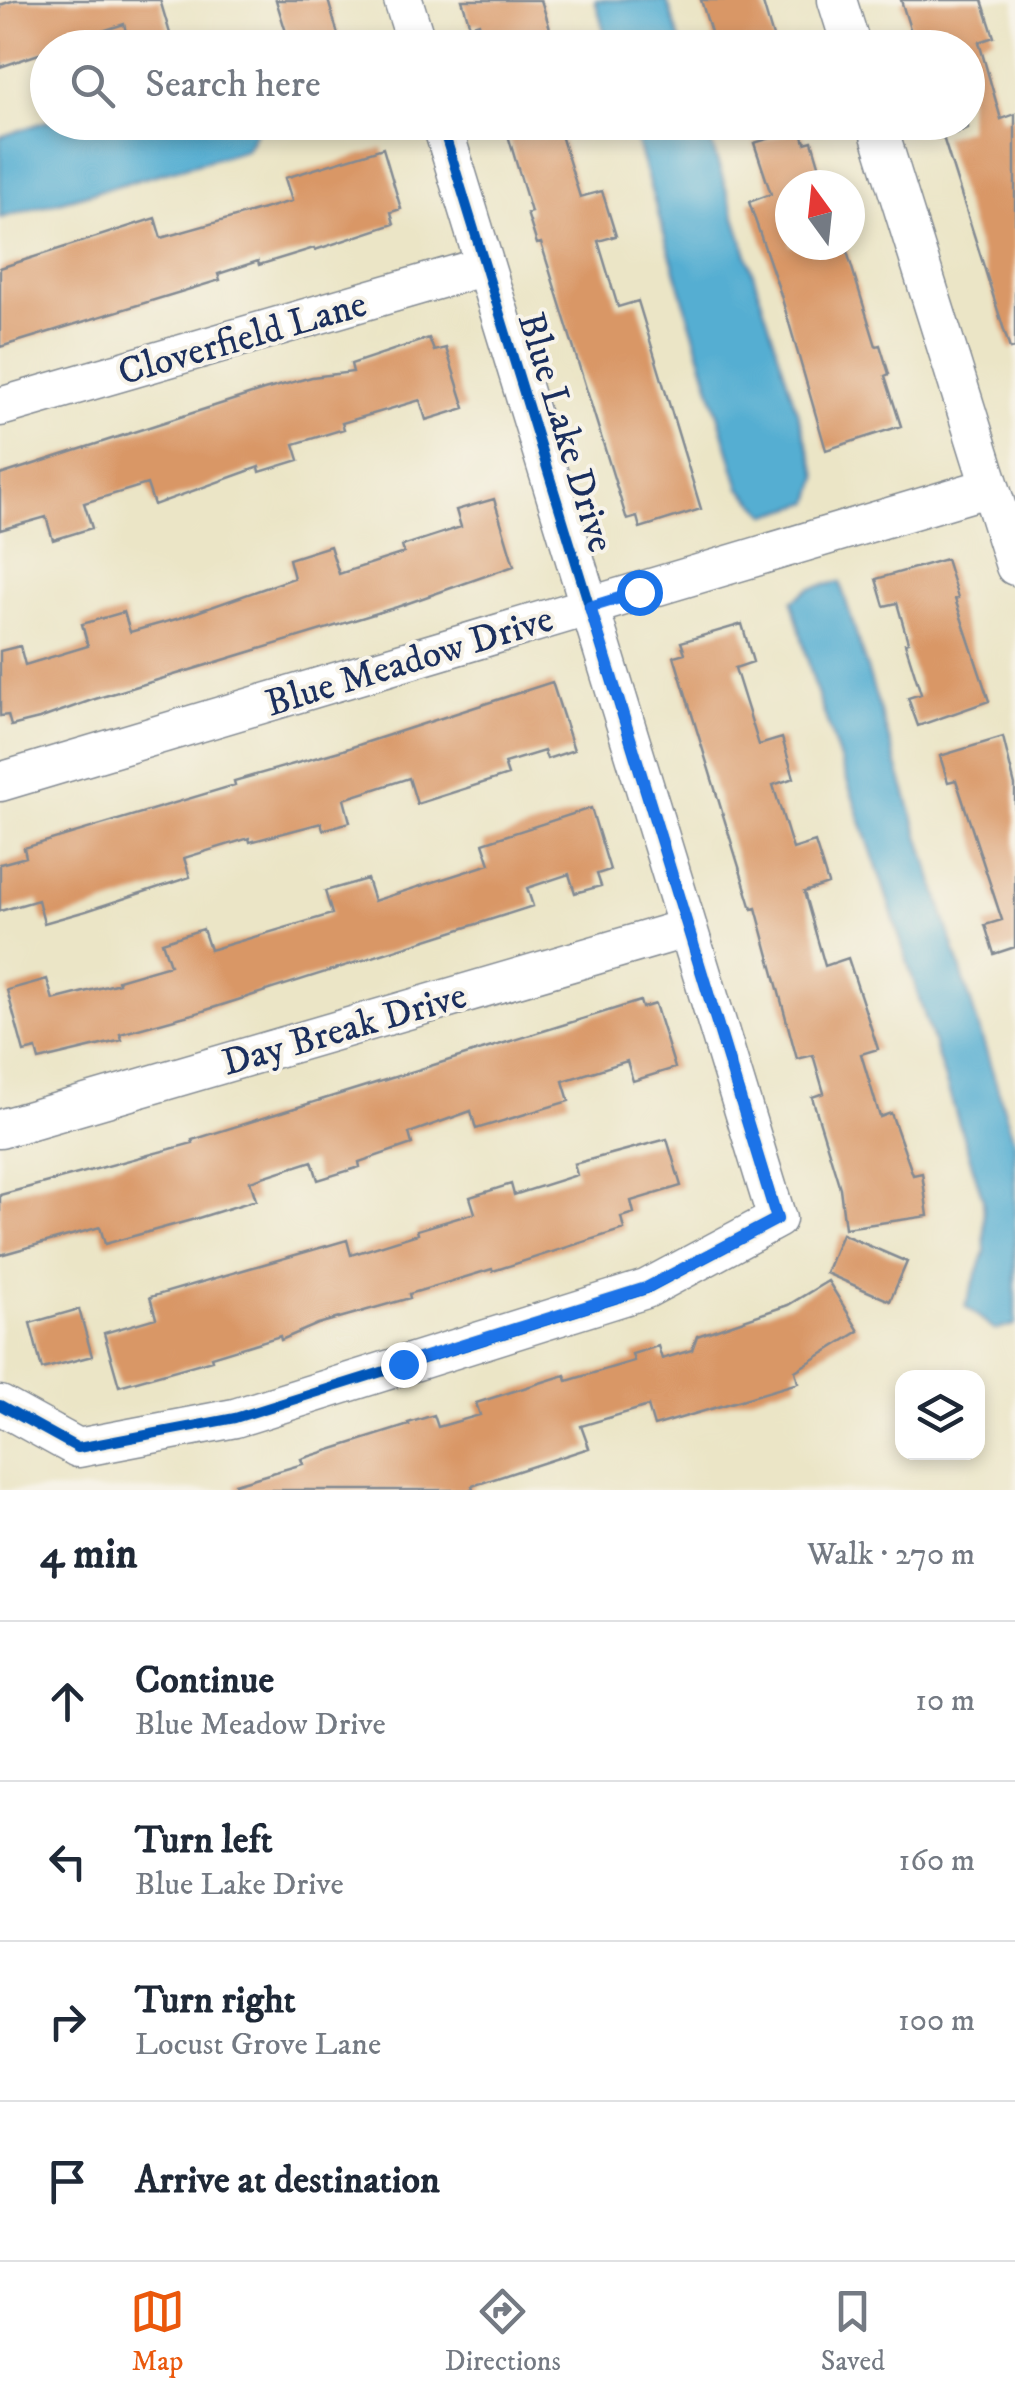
<!DOCTYPE html>
<html lang="en">
<head>
<meta charset="utf-8">
<style>
	:root { --surface:#fff; --page:#f2f2f3; --text:#1f2937; --muted:#747a83; --line:#e0e1e3; --accent:#ea580c }
	body { margin:0; font-family:"IM FELL DW Pica",serif; background:var(--page); color:var(--text) }
	.controls { position:absolute; right:30px; bottom:30px; display:grid; overflow:hidden; border-radius:20px; box-shadow:0 5px 15px #0003 }
	.controls button { width:90px; height:90px; display:grid; place-items:center; padding:0; border:0; border-bottom:2px solid var(--line); background:var(--surface); color:var(--text); font:50px sans-serif }
	.compass { position:absolute; left:775px; top:170px; width:90px; height:90px; border-radius:50%; background:var(--surface); box-shadow:0 5px 15px #0003; rotate:345deg }
	.stop { position:absolute; width:30px; height:30px; margin:-22px; border:8px solid #1a73e8; border-radius:50%; background:#fff }
	.stop.end { background:#1a73e8; border-color:#fff; box-shadow:0 2px 10px #0008 }
	.list { margin:0; padding:0; list-style:none }
	h2 { display:flex; justify-content:space-between; align-items:center; height:130px; margin:0; padding:0 40px; font-size:42px }
	h2 small { font-size:32px; font-weight:400; color:var(--muted) }
	.list li { display:grid; grid-template-columns:65px 1fr auto; gap:30px; align-items:center; box-sizing:border-box; height:160px; padding:0 40px; border-top:2px solid var(--line) }
	.list b { display:block; font-size:38px; white-space:nowrap }
	.list p { margin:0; font-size:32px; white-space:nowrap; color:var(--muted) }
	.list em { font-size:32px; font-style:normal; color:var(--muted) }
	.icon { flex:none; width:55px; height:55px; fill:none; stroke:currentColor; stroke-width:2; stroke-linecap:round; stroke-linejoin:round }
	.map { position:relative; flex:none; width:1015px; height:1490px; overflow:hidden }
	.search { position:absolute; background:var(--surface); box-shadow:0 5px 15px #0003; left:30px; right:30px; top:30px; height:110px; display:flex; align-items:center; gap:25px; box-sizing:border-box; padding:0 35px; border-radius:55px; color:var(--muted); font-size:38px }
	.sheet { height:770px; background:var(--surface) }
	nav { display:flex; justify-content:space-around; align-items:center; box-sizing:border-box; height:140px; border-top:2px solid var(--line); background:var(--surface); font-size:28px; color:var(--muted) }
	nav a { display:grid; justify-items:center; gap:5px }
	nav .on { color:var(--accent) }
	.map>svg:first-child { display:block }
	.water { fill:#55aed2; stroke:#386e98; stroke-width:2.5 }
	.building { fill:#d99766 }
	.lines { fill:none; stroke-linecap:round; stroke-linejoin:round }
	.minor-casing { stroke:#838a92; stroke-width:41 }
	.minor { stroke:#fff; stroke-width:38 }
	.cycleway-casing { stroke:#f7f3e8; stroke-width:16 }
	.cycleway { stroke:#0057b8; stroke-width:10 }
	.route { stroke:#1a73e8; stroke-width:12 }
	.labels { text-anchor:middle; stroke-width:8; stroke-linejoin:round; paint-order:stroke }
	.street-label { font-size:38px; fill:#1b2f5e; stroke:#f7f3e8 }
</style>
</head>
<body>
<div class="map">
<svg width="1015" height="1490" viewBox="0 0 1015 1490">
	<rect width="100%" height="100%" fill="#f7f3e8"/>
	<filter id="ink" filterUnits="userSpaceOnUse"><feTurbulence type="fractalNoise" baseFrequency=".01" numOctaves="2"/><feDisplacementMap in="SourceGraphic" scale="20" xChannelSelector="R" yChannelSelector="G"/><feConvolveMatrix kernelMatrix="1 2 1 2 8 2 1 2 1" color-interpolation-filters="sRGB"/></filter>
	<filter id="wash" filterUnits="userSpaceOnUse"><feTurbulence type="fractalNoise" baseFrequency=".0048" numOctaves="4" result="noise"/><feDisplacementMap in="SourceGraphic" scale="40" xChannelSelector="R" yChannelSelector="G"/><feGaussianBlur stdDeviation="2.25" result="paint"/><feColorMatrix in="noise" values="0 0 0 0 0 0 0 0 0 0 0 0 0 0 0 0 0 1.4 0 .05"/><feComposite in="paint" operator="in"/></filter>
	<g filter="url(#wash)">
		<rect width="100%" height="100%" fill="#ebe5c6"/>
		<path class="water" d="M595 0H667L682 47H609Z
			M47 121 48 122 261 123 246 150 0 218V137Z
			M631 123H705L818 477 811 502 768 515 740 488Z
			M840 582 1015 1144V1325L995 1330 965 1306 985 1252 983 1199 883 885 815 687 792 601 810 588Z"/>
		<g id="blocks">
			<path class="building" d="M15 0H160L171 37 130 48 124 24 61 44 58 48H48V51L0 67V5Z
				M276 0H328L342 48H291Z
				M462 0H541L556 48H486L479 23 470 26Z
				M701 0H762L775 44 763 48H716Z
				M901 0H982L994 37 979 42 1001 119 1015 114V348L1010 349 943 137 968 129V48H916Z
				M504 122H557L580 197 602 191 616 236 598 241 618 307 638 301 701 509 640 528 637 517 627 520 541 243 537 244 527 213 531 212Z
				M801 129 805 143 812 141 825 185H790V245H845L876 346 880 345 889 374 885 376 901 426 826 450 780 292 749 202 771 194 754 143Z
				M383 148 401 209 391 212 394 224 315 250 314 248 259 265 258 261 218 274 220 280 0 347V268L155 218 161 238 292 201 285 178Z
				M429 338 434 351 446 348 465 408 426 420 420 400 342 423 344 429 294 444 299 460 260 472 259 467 154 505 147 484 84 503 92 528 53 540 46 517 0 530V475L264 390 312 377 353 372 351 364Z
				M494 499 514 566 397 607 92 700 39 719 11 726 8 715 0 716V651L20 646 25 665 88 646 82 624 124 612 130 632 180 618 294 578 289 559 330 546 339 574 404 553 402 546 461 527 456 510Z
				M946 559 958 598 955 599 989 701 918 726 908 698 921 694 905 643 908 642 897 603 884 606 876 579Z
				M742 624 753 662 735 668 759 745 782 738 794 778 773 785 793 849 815 842 828 884 804 892 825 966 848 958 878 1049 861 1054 880 1117 891 1113 913 1175 922 1173 928 1216 845 1228 840 1188 812 1097 824 1093 813 1055 797 1059 756 908 752 909 674 656 685 653 681 642Z
				M552 682 574 750 547 759 544 751 504 763 508 775 417 804 409 778 344 799 350 822 323 830 321 823 250 842 249 838 184 858 190 877 86 911 44 923 38 900 0 911V864L26 857 24 848 235 785 234 781 343 750Z
				M1003 737 1015 786V947L994 954 985 925 1002 920 956 780 948 782 940 756Z
				M591 808 610 870 597 874 601 886 575 893 569 874 527 888 533 906 200 1012 120 1034 122 1040 39 1060 36 1049 24 1052 7 990 47 979 53 1000 119 983 118 980 170 965 162 942 203 929 210 950 332 914 325 891 367 879 374 901 490 864 483 843Z
				M640 1001 642 1008 655 1004 675 1068 633 1081 627 1061 563 1081 569 1101 476 1129 471 1111 409 1133 412 1144 359 1162 360 1167 318 1180 312 1161 250 1181 256 1200 195 1219 105 1244 100 1227 0 1255V1195L193 1143 192 1140Z
				M667 1139 681 1186 631 1201 634 1213 621 1217 624 1229 493 1271 492 1269 409 1294 410 1298 318 1324 281 1340 280 1336 211 1357 212 1360 119 1386 104 1333 156 1318 150 1297 347 1240 351 1255 418 1234 417 1230 475 1213 470 1197 511 1184 514 1195 577 1175 574 1164Z
				M842 1234 907 1262 890 1301 826 1273Z
				M828 1281 859 1331 795 1371 798 1383 654 1426 648 1406 581 1426 589 1448 472 1486 473 1490H236L235 1484 303 1464 301 1459 409 1425 408 1423 434 1415 438 1427 480 1415 476 1403 565 1375 567 1381 634 1361 632 1354 658 1346 662 1359 692 1350 697 1336 788 1305Z
				M79 1309 92 1356 42 1369 30 1323Z"/>
		</g>
	</g>
	<g filter="url(#ink)">
		<use href="#blocks" fill-opacity="0" stroke="#838a92" stroke-width="2.5"/>
		<g class="lines">
			<g class="minor-casing">
				<path id="minor" d="M403 0 418 48
					M837 0 852 48
					M876 122 1015 566
					M0 407 485 266
					M0 782 990 487
					M0 1129 688 928
					M0 1405 78 1448 235 1418 646 1289 777 1219 441 122"/>
			</g>
			<use href="#minor" class="minor"/>
			<g class="cycleway-casing">
				<path id="cycleway" d="M0 1405 78 1448 235 1418 646 1289 777 1219 441 122"/>
			</g>
			<use href="#cycleway" class="cycleway"/>
		</g>
	</g>
	<g class="lines" filter="url(#ink)">
		<path class="route" d="M403 1364 646 1288 777 1219 590 607 639 592"/>
	</g>
	<g class="labels">
		<g class="street-label">
			<text transform="translate(242 337) rotate(-16)" y="13">Cloverfield Lane</text>
			<text transform="translate(567 432) rotate(73)" y="13">Blue Lake Drive</text>
			<text transform="translate(409 660) rotate(-17)" y="13">Blue Meadow Drive</text>
			<text transform="translate(344 1028) rotate(-16)" y="13">Day Break Drive</text>
		</g>
	</g>
</svg>
<div class="controls">
<button><svg class="icon" aria-label="layers" viewBox="0 0 24 24"><path d="M12 4l9 5-9 5-9-5zM3 14l9 5 9-5"/></svg></button>
</div>
<svg class="compass" viewBox="-18 -18 36 36"><path d="M0-13l5 13h-10z" fill="#e53935"/><path d="M0 13l5-13h-10z" fill="#747a83"/></svg>
<div class="stop" style="left:639px;top:592px"></div>
<div class="stop end" style="left:403px;top:1364px"></div>
<div class="search"><svg class="icon" aria-label="search" viewBox="0 0 24 24"><circle cx="10" cy="10" r="6"/><path d="M15 15l6 6"/></svg>Search here</div>
</div>
<section class="sheet">
<h2>4 min<small>Walk · 270 m</small></h2>
<ul class="list">
<li><svg class="icon" aria-label="ahead" viewBox="0 0 24 24"><path d="M12 20V5M6 11l6-6 6 6"/></svg><div><b>Continue</b><p>Blue Meadow Drive</p></div><em>10 m</em></li>
<li><svg class="icon" aria-label="left" viewBox="0 0 24 24"><path d="M17 20v-9H6M10 6l-5 5 5 5"/></svg><div><b>Turn left</b><p>Blue Lake Drive</p></div><em>160 m</em></li>
<li><svg class="icon" aria-label="right" viewBox="0 0 24 24"><path d="M7 20v-9h11M14 6l5 5-5 5"/></svg><div><b>Turn right</b><p>Locust Grove Lane</p></div><em>100 m</em></li>
<li><svg class="icon" aria-label="arrive" viewBox="0 0 24 24"><path d="M6 21V4h12l-3 4 3 4H6"/></svg><div><b>Arrive at destination</b></div></li>
</ul>
</section>
<nav>
<a class="on"><svg class="icon" aria-label="map" viewBox="0 0 24 24"><path d="M3 6l6-2 6 2 6-2v14l-6 2-6-2-6 2zM9 4v14M15 6v14"/></svg>Map</a>
<a><svg class="icon" aria-label="directions" viewBox="0 0 24 24"><path d="M12 3l9 9-9 9-9-9zM9 14v-3h6M13 9l2 2-2 2"/></svg>Directions</a>
<a><svg class="icon" aria-label="saved" viewBox="0 0 24 24"><path d="M7 4h10v16l-5-4-5 4z"/></svg>Saved</a>
</nav>
</body>
</html>
